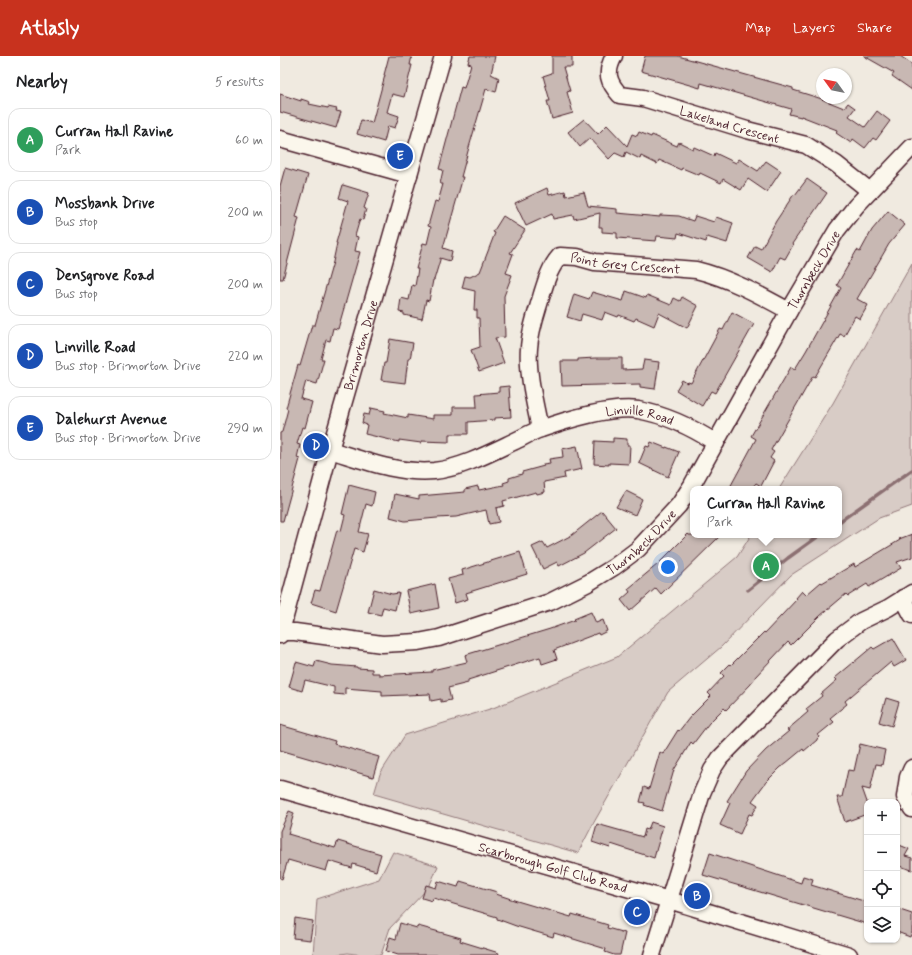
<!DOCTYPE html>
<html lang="en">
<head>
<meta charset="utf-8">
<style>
	:root { --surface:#fff; --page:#f2f2f2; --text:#202124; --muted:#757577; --line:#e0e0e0; --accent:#c8321e }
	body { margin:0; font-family:Mynerve,sans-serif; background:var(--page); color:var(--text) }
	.controls { position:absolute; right:12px; bottom:12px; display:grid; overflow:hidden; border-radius:8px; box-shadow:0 1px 3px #0004 }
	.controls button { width:36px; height:36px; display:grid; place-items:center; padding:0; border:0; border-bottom:1px solid var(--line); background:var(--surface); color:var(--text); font:20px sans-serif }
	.compass { position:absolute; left:536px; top:12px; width:36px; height:36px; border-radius:50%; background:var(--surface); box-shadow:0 1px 3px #0004; rotate:303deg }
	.you { position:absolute; left:388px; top:511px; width:14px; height:14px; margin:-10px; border:3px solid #fff; border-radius:50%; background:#1a73e8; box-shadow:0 0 0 6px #1a73e833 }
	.badge { display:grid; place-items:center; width:26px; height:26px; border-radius:50%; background:var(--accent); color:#fff; font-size:13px; font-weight:700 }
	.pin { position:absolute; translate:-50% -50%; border:2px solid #fff; box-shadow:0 1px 4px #0006 }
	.popup { position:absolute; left:410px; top:430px; width:152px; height:52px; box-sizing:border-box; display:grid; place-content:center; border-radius:8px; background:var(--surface); filter:drop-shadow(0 1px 3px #0005); font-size:13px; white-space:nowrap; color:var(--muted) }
	.popup b { font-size:15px; color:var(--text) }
	.popup::after { content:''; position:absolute; left:50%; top:100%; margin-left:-8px; border:8px solid transparent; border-top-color:var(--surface) }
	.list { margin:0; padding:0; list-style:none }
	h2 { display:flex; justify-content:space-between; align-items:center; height:52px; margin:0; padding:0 16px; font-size:17px }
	h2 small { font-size:13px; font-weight:400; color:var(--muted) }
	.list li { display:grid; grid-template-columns:26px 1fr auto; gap:12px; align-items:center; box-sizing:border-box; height:64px; margin:0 8px 8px; padding:0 8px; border:1px solid var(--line); border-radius:12px }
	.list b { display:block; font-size:15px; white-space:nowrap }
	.list p { margin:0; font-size:13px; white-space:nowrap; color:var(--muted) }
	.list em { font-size:13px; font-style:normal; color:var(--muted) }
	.icon { flex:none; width:22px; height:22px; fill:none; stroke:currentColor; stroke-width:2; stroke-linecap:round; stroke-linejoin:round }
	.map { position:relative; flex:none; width:632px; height:899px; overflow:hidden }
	header { display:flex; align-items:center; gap:24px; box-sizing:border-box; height:56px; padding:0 20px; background:var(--accent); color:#fff }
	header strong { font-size:19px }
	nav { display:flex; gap:22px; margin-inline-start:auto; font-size:14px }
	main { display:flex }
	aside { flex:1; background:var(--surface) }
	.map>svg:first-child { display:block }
	.green { fill:#d8ccc6; stroke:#917678 }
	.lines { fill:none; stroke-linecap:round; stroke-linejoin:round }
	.stream { stroke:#8c6f72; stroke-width:3.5 }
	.building { fill:#c8b8b3; stroke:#4a1f2b }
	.minor-casing { stroke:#4a1f2b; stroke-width:19 }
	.minor { stroke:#fbf7ec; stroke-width:16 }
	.labels { text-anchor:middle; stroke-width:3.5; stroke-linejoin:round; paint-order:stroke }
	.street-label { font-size:13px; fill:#4a1f2b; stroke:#fbf7ec }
</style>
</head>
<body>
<header>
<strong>Atlasly</strong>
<nav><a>Map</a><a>Layers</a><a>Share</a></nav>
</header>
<main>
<aside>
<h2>Nearby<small>5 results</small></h2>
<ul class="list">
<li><span class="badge" style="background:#2e9e5b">A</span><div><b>Curran Hall Ravine</b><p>Park</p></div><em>60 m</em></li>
<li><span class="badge" style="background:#1a4fb4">B</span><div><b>Mossbank Drive</b><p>Bus stop</p></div><em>200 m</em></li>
<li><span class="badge" style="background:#1a4fb4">C</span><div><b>Densgrove Road</b><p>Bus stop</p></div><em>200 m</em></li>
<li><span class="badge" style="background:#1a4fb4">D</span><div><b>Linville Road</b><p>Bus stop · Brimorton Drive</p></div><em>220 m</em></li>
<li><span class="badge" style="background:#1a4fb4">E</span><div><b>Dalehurst Avenue</b><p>Bus stop · Brimorton Drive</p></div><em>290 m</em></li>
</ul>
</aside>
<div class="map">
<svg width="632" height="899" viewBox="0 0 632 899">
	<rect width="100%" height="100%" fill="#f0eae0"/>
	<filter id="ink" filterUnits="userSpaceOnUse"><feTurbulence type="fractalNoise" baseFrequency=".025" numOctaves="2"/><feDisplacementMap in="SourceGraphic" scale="8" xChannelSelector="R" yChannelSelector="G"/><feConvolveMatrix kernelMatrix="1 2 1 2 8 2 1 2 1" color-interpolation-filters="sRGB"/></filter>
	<g filter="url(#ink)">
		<path class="green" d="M632 207V450L599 462 511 519 441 591 388 636 313 768 298 797 94 738 100 718 125 679 213 652 337 601 457 501 471 479H559V433H499L553 347Z
			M113 796 158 810 149 831 110 872 101 899H82L68 897 53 899H33L37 843 99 823Z"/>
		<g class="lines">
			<path class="stream" d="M559 466 632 414
				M468 534 508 502 540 479"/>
		</g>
		<path class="building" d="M109 0H132L130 9H132L124 41 112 38 107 56 119 60 115 72 108 70 104 86 77 78 81 64 92 67 105 19H104Z
			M190 0H215L211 18 219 22 216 36 206 33 188 95 181 121H183L163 192 172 195 170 205 160 202V204L154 224H153L149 245 146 244 142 263 124 259V257L119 256 121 242 129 244 132 229 135 230 138 213H136L143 187 147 188 151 171 148 170 155 145 158 146 163 128H160L163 114 159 113 181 31 184 32 191 8 188 7Z
			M272 0H292V11H283L290 35 287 36 293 57 272 63 267 45H270L263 20 272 17Z
			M365 0H398L513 32V34L539 42 564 52 568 47 575 52 569 60 585 71 597 55 610 65 596 84 593 82 585 92 573 83 571 87 556 77 557 74 521 60V61L509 58 511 53 421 27 420 32 361 15Z
			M584 0H620L632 8V34L612 20 614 17Z
			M0 38 21 45V43L30 46 29 48 48 52V51L57 53 56 55 61 56 56 72 0 56Z
			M304 63 318 78 327 69 347 90 352 78 357 80 359 76 371 81 372 79 397 90 399 86 413 93 414 91 434 100 435 97 456 107 459 103 478 115 486 105 501 115 487 136 468 123 461 134 443 123 441 127 420 117 419 119 402 112 401 114 379 104 377 108 361 100 360 103 346 96 344 101 335 97 329 103 310 82 300 91 288 76Z
			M5 112 28 119 16 161 19 162 3 223H0V130Z
			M527 123 547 137 512 188 513 189 505 203 500 201 492 216 468 202 475 190 481 193 496 165 514 138 515 139Z
			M63 129 89 137 84 152 86 153 83 164 80 163 75 180 78 181 75 195 80 196 58 273 53 272 50 285 46 284 41 303H44L37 328 26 325 21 343 32 346 25 372 22 371 17 388 20 389 17 402 20 403 3 465H0V377L2 376 8 353 6 352 18 309 20 310 32 269H35L53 206 57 187H56L68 145 59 142Z
			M267 132 269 139 285 135 286 140 304 136 308 150 337 153V157L380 161V159L399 160 413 165 415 160 434 166 436 161 453 167 447 187 427 181 426 186 398 177 397 182 377 180 376 185 337 182V177L322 176V171H319L320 157 294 163 293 159 273 163 272 158 246 170 235 147Z
			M608 155 625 169 609 188 577 243 588 249 580 263 575 260 564 280 560 278 535 321 533 320 491 394 494 396 490 402 494 405 481 430 476 427 471 433H449L476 383 471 380 511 311 515 313 526 295 561 232 557 229 566 213 577 194 580 196 592 174Z
			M223 160 245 174 230 197 233 198 226 217 232 219 224 240 225 281 215 282 224 307 199 316 191 294 200 291 199 262H197V254H194L195 235 182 232 185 220 190 221 200 216 215 177 213 176Z
			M346 235 366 242 367 239 391 249 394 242 400 245 402 241 418 250 407 272 379 257 374 270 356 262 354 265 339 259 338 261 325 256 322 264 302 258 300 265 287 261 294 238 309 243 312 236 343 245Z
			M452 256 474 268 435 337 431 335 422 350 396 334 402 324 407 327 408 326 411 327 440 273 443 274Z
			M110 283 133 287 130 303H128L125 327 101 324 104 307H106Z
			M315 302H342V314L362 313 364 304 379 306 375 333 360 331V328L282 330 281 305H298V303Z
			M229 330 231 361 214 362V364L188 366V378H169V386L141 385V387L119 384V386L85 378 87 369 82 367 84 358 89 359 91 352 105 355 104 357 128 362V359L153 363V359H173V351H197L196 338 219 336V331Z
			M333 382 347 383V389H350L349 408 329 407V409L314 408 315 385 333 386Z
			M371 386 386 392V391L399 396 388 421 359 407 366 390 369 391Z
			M297 390 302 413 284 417 285 422 264 426 265 436 257 438 256 436 223 445 224 450 216 452 219 466 209 468 206 454 176 461 157 462 125 465 110 461 115 438 139 443V440L185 436V433L198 430 199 434 224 429 223 427 229 425V422L242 418V416L264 410 263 408 270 407 269 403 283 401 282 393Z
			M69 429 95 436 92 450 86 448 79 476 88 478 83 496 74 493 56 555 31 547 35 534 40 535 57 474 61 475 65 459 62 458Z
			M346 435 362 443 355 459 336 451Z
			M322 455 336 472 304 497 279 510 277 506 263 513 252 491 263 486 267 492 292 479Z
			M408 478 409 479H441L381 538 376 532 350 555 341 544 350 536 348 533 378 508Z
			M632 478V501L617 506 621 512 589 531 587 528 568 540 566 538 540 560 511 589 508 586 475 621V622L470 628H471L446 654 444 652 429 667 413 688 411 686 394 714 382 755 364 749 365 747 360 746 364 731 369 733 380 696 383 698 398 674 399 675 410 661 431 640 428 637 444 620 441 617 450 608 451 609 484 576 485 577 517 543 516 542 522 535 526 539 541 526 542 527 574 508 575 511 620 484 619 483Z
			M240 496 247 518 186 537 188 543 175 547 168 523 183 519 182 514Z
			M155 528 159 552 131 558 126 535Z
			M94 533 112 538 119 537 115 554 103 551 101 559 88 556Z
			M311 556 316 567 323 564 327 575 319 579 318 577 274 594 277 603 262 608 260 601 188 624V627L168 632 171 644 161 646V643L151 645 150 638 102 640V635L65 632V639L54 638V631L25 624 22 635 9 631 16 606 34 611 36 605 52 609 77 611V612L92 613V617H99V619L152 616V614L187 606 185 599 270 573 295 564 294 563Z
			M613 582 626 604 614 611 611 606 565 645 567 648 550 662 554 666 538 679 539 681 537 683V684L524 695 523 693 500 712 486 726 472 745 478 749 472 759 469 758 460 778 440 769 450 747 447 745 466 715 486 694 509 675 507 674 528 656 526 653 542 640 541 638 557 624 555 622 592 591 594 593Z
			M606 642 619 646 612 670 599 666Z
			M0 669 55 685 54 688 99 701 93 721 0 694Z
			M580 688 605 694 602 709 596 708 590 734 582 732 587 746V758L565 766 557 741H562L568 714 574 715Z
			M9 755 14 757 8 778 55 792 58 785 101 798 96 815 73 808 72 812 49 805 46 815 8 804 2 823 0 822V775Z
			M371 766 383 770 374 802 331 788 330 792 312 786 317 768 363 781 365 773 368 774Z
			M617 788 629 793 625 800 632 802V814L619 810 617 814Z
			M430 797 521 827 523 820 533 823 531 829 587 846V868L423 819Z
			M158 825 178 831 180 825 217 836 216 838 237 845 291 861 292 858 328 869 327 872 345 877 340 899H334L325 896 326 893 274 877 273 881 236 870 217 863V861L167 846 153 842 152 845 142 842 146 829 156 832Z
			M617 853 632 858V876L630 881 617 876Z
			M15 862 33 865 30 884 13 882Z
			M120 867 137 872 138 870 181 882 180 885 219 897 218 899H118L106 895 110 881 116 883Z"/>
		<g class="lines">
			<g class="minor-casing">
				<g id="minor">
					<path id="s1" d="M334 0C325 17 328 26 340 39L363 42 467 74 526 89 556 108 590 135"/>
					<path d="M0 83 129 119"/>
					<path id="s2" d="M260 373C255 348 247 317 249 292 250 273 257 256 262 238 266 225 270 211 280 200L297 201 315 206 416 214C449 222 480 239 509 255"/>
					<path id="s3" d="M50 394C83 404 118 418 154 415 181 412 208 398 233 386 242 382 251 376 261 373 286 364 332 350 358 354 386 359 413 372 436 387"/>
					<path d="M623 542 632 559"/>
					<path id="s4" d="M0 576H15L102 588 138 586 159 582 270 546 308 527 334 511 358 493 399 449 412 429 509 255 557 174 576 150 632 91"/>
					<path id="s5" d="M0 579 50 394 163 0"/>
					<path d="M632 712 628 721 625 741 632 753"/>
					<path id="s6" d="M0 733 389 844 569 899"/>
					<path d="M372 899 422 737 432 714 440 702 557 583 581 565 608 552 632 537"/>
				</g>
			</g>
			<use href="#minor" class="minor"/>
		</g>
	</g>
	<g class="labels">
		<g class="street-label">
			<text dy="5" stroke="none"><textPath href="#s1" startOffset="157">Lakeland Crescent</textPath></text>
			<text dy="5" stroke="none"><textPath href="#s2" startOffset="246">Point Grey Crescent</textPath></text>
			<text dy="5" stroke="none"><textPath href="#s4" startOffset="711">Thornbeck Drive</textPath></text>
			<text dy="5" stroke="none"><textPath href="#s5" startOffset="301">Brimorton Drive</textPath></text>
			<text dy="5" stroke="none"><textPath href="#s3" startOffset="324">Linville Road</textPath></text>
			<text dy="5" stroke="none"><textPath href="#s4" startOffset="387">Thornbeck Drive</textPath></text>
			<text dy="5" stroke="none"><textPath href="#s6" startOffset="284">Scarborough Golf Club Road</textPath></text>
		</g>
	</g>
</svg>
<div class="controls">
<button>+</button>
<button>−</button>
<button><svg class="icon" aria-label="locate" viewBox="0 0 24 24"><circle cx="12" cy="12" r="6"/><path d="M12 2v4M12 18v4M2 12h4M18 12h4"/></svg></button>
<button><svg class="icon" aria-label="layers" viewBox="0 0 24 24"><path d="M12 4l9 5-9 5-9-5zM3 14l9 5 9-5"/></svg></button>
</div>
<svg class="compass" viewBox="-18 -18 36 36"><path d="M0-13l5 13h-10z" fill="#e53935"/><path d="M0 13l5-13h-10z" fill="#757577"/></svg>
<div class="you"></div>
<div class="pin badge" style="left:486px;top:510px;background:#2e9e5b">A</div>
<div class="popup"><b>Curran Hall Ravine</b>Park</div>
<div class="pin badge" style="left:417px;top:840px;background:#1a4fb4">B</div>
<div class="pin badge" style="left:357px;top:856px;background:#1a4fb4">C</div>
<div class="pin badge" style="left:36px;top:390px;background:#1a4fb4">D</div>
<div class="pin badge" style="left:120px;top:100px;background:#1a4fb4">E</div>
</div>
</main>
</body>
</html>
